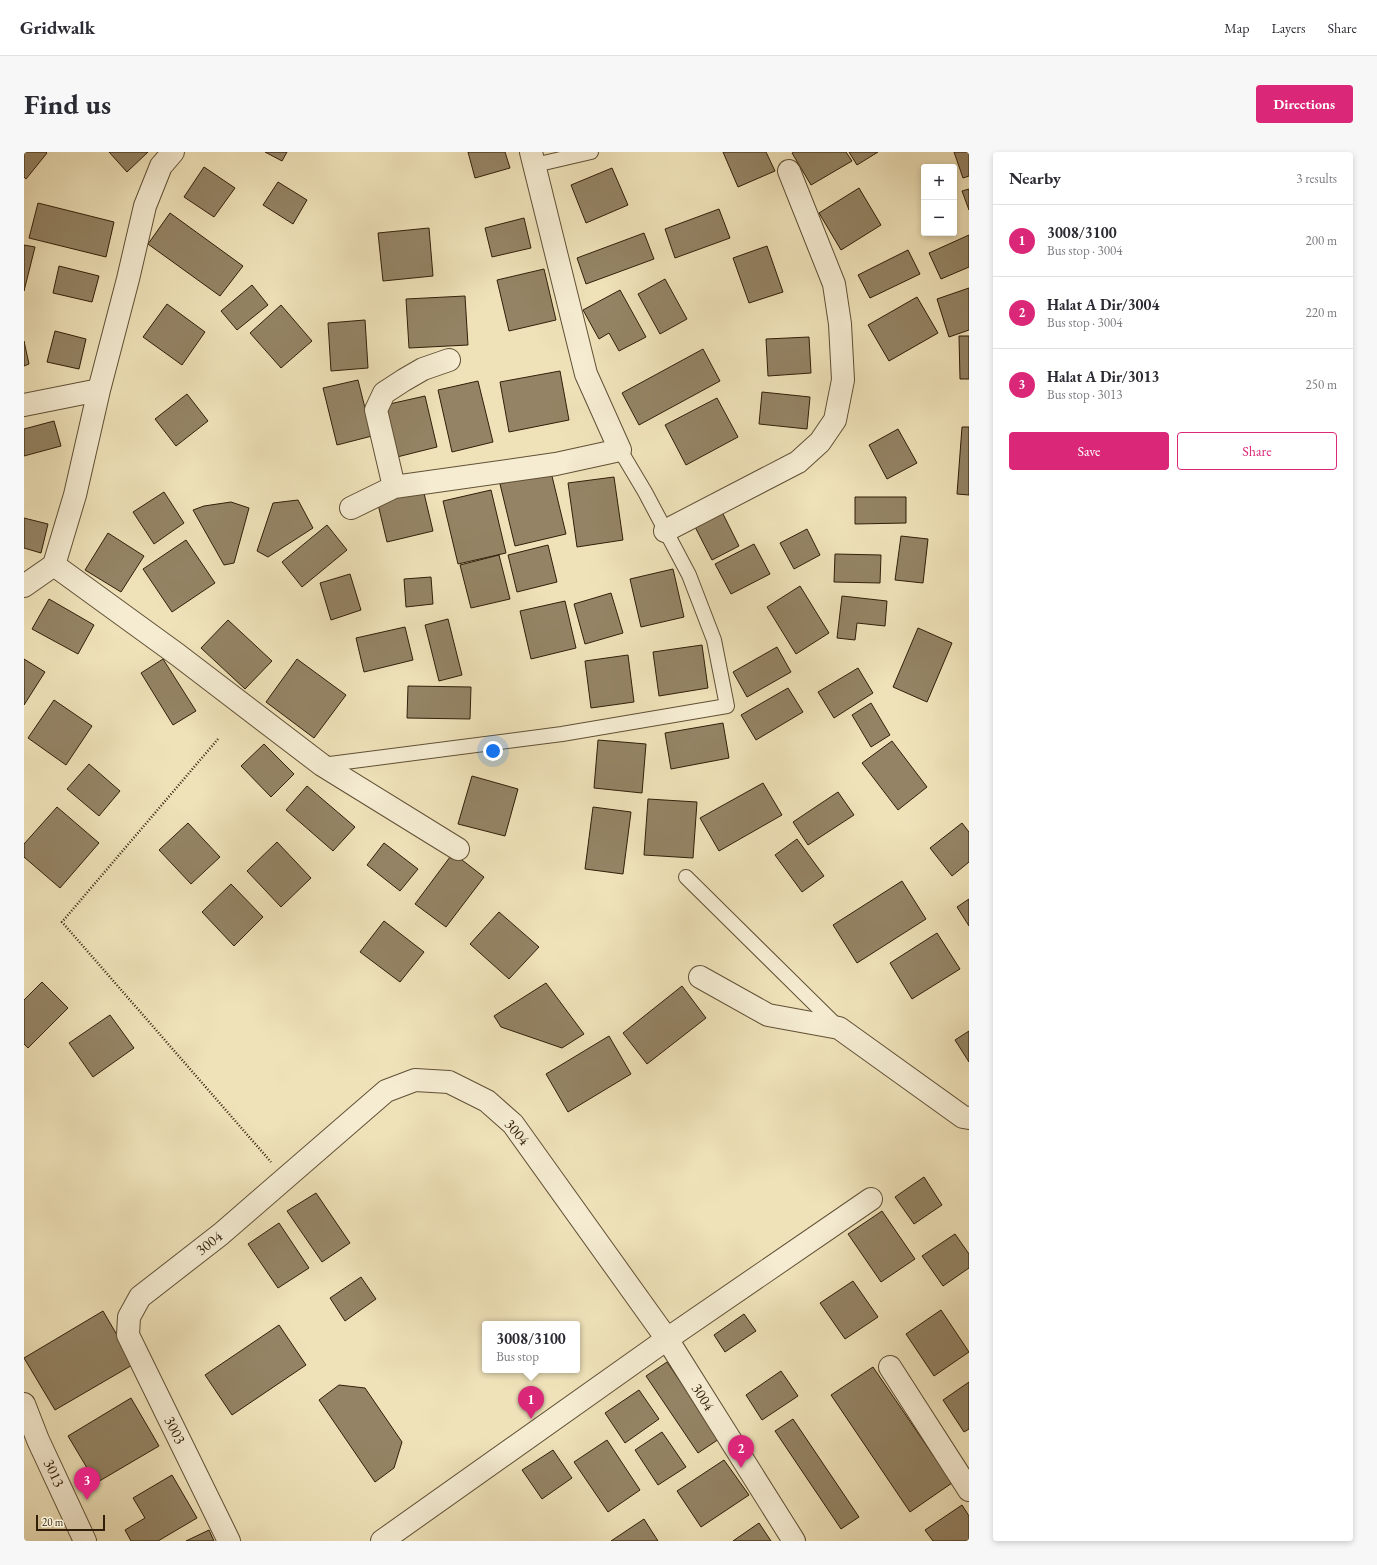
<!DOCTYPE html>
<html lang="en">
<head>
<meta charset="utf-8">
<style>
	:root { --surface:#fff; --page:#f7f7f7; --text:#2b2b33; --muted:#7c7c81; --line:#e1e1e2; --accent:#db2777 }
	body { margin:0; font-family:"EB Garamond",serif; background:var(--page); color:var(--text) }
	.controls { position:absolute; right:12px; top:12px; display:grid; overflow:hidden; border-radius:4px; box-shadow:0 2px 6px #0003 }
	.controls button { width:36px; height:36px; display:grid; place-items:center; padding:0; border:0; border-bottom:1px solid var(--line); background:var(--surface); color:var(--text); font:20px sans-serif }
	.scale { position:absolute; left:12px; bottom:10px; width:69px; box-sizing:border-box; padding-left:4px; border:2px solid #311f09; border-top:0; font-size:11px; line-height:14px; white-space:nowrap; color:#311f09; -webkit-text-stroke:3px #f5ecd2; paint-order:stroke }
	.you { position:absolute; left:469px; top:599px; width:14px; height:14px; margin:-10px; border:3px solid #fff; border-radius:50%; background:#1a73e8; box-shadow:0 0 0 6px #1a73e833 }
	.badge { display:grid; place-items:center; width:26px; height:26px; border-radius:50%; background:var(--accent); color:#fff; font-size:13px; font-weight:700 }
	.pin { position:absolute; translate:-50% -33px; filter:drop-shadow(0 1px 2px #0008) }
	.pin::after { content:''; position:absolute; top:21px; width:14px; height:12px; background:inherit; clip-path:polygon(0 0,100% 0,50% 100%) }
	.popup { position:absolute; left:458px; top:1169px; width:98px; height:52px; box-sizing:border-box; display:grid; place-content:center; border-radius:4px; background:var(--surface); filter:drop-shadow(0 1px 3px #0005); font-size:13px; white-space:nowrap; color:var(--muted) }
	.popup b { font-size:15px; color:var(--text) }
	.popup::after { content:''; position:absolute; left:50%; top:100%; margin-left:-8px; border:8px solid transparent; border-top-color:var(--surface) }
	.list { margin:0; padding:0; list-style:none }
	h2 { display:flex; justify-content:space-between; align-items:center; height:52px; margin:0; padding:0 16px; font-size:17px }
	h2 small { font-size:13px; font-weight:400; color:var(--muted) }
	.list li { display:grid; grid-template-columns:26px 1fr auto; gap:12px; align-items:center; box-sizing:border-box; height:72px; padding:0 16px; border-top:1px solid var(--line) }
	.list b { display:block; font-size:15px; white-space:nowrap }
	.list p { margin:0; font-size:13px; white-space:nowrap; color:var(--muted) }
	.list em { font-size:13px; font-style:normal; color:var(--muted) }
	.actions { display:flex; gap:8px; padding:12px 16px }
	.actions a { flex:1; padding:9px 0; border:1px solid var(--accent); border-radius:4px; text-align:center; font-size:14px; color:var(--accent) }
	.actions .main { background:var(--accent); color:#fff }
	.map { position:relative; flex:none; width:945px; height:1389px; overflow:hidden; border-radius:4px }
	header { display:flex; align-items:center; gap:24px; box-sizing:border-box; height:56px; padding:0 20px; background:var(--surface); border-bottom:1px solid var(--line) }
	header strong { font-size:19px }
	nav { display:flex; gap:22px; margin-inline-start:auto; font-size:14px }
	.intro { display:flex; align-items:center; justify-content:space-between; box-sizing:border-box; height:96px; padding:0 24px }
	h1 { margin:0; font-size:28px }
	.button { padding:10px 18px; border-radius:4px; background:var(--accent); color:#fff; font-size:14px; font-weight:700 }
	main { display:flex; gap:24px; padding:0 24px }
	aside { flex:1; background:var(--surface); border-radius:4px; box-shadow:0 2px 6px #0003 }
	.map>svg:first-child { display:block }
	.building { fill:#948465; stroke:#311f09 }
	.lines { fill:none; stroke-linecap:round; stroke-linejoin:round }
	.lane-casing { stroke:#605035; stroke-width:16 }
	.street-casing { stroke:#605035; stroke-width:24 }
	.path { stroke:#311f09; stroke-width:2.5; stroke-dasharray:1 2; stroke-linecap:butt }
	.lane { stroke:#f5ecd2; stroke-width:14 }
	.street { stroke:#f5ecd2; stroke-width:22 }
	.labels { text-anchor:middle; stroke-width:4; stroke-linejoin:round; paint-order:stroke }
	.street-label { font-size:15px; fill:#311f09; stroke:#f5ecd2 }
</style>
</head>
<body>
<header>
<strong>Gridwalk</strong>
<nav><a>Map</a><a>Layers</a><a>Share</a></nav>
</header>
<div class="intro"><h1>Find us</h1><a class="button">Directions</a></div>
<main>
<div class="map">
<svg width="945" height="1389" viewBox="0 0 945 1389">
	<rect width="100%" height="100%" fill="#efe2b9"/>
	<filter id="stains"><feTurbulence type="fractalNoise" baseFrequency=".005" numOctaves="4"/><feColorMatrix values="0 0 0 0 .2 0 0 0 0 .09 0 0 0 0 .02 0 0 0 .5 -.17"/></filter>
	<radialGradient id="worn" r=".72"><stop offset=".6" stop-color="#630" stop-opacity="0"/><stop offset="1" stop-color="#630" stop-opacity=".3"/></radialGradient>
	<path class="building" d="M0 0H22L23 1 2 27 0 25Z
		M85 0H124L103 20Z
		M241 0H263L258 9Z
		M444 0H481L486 16 451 26Z
		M699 0H742L751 19 714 35Z
		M770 0H822L828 9 787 33 768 1Z
		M825 0H854L833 13Z
		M930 0H945V24L939 26Z
		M180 15 211 36 190 65 160 45Z
		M588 16 604 53 562 71 547 33Z
		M254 30 283 48 269 72 239 53Z
		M835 36 857 73 817 98 795 61Z
		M945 37V58L938 39Z
		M14 51 90 70 82 105 5 86Z
		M695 57 706 86 651 106 641 77Z
		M146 61 219 114 196 144 124 92Z
		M500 66 507 96 468 105 461 76Z
		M405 76 409 124 359 129 354 81Z
		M620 81 630 107 562 132 553 106Z
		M945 83V115L917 127 905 101Z
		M0 93 11 95 0 139Z
		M743 94 759 140 725 151 709 106Z
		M884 98 896 122 846 146 834 123Z
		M35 114 75 124 68 150 29 141Z
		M520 117 532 168 485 179 473 128Z
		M641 127 663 167 636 182 614 142Z
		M228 133 244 153 213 178 197 159Z
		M945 136V178L925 185 913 147Z
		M596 138 622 185 595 199 585 181 575 187 559 158Z
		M441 144 444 193 385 196 382 147Z
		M893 145 914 181 865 209 844 173Z
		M143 152 181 180 158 213 119 185Z
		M257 153 288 189 257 216 226 181Z
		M341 168 344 216 307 219 304 171Z
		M31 179 62 187 55 217 23 210Z
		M935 184H945V227H936Z
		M785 185 787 221 744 224 742 187Z
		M0 189 5 212 0 214Z
		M679 197 696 229 615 273 598 241Z
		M536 219 545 268 485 280 476 230Z
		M334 228 348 284 313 293 299 236Z
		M454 229 469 290 428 300 414 238Z
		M738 240 786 245 783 277 735 272Z
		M163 242 184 269 152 294 131 267Z
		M401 244 413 295 373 305 361 253Z
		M693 246 714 285 662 313 641 273Z
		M30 269 37 294 0 304V277Z
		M938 275H945V343L933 342Z
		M874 277 893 311 863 327 845 293Z
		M527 320 542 382 491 394 476 332Z
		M590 325 599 388 553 395 544 331Z
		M399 337 409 379 363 390 353 348Z
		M467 338 482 401 434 412 419 349Z
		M140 340 160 371 130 392 109 360Z
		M831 345H882V371L831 372Z
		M274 348 289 376 244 405 233 399 249 351Z
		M207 350 225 356 210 411 200 413 169 358 180 354Z
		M696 356 715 394 688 408 669 371Z
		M0 366 24 372 17 401 0 396Z
		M303 373 323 398 278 435 258 410Z
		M783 377 796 403 770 417 756 391Z
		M84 381 120 404 97 440 61 418Z
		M877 384 904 387 899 431 871 428Z
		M162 388 191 431 148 460 119 417Z
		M730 392 746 422 707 442 691 412Z
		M524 393 533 430 493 440 484 403Z
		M811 402 857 403 856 431 810 430Z
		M475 403 486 447 447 456 436 413Z
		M649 417 660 465 617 475 606 427Z
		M326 422 337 458 307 468 296 431Z
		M407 425 409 452 382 455 380 427Z
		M776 434 805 481 772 502 743 455Z
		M587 441 599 481 561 492 550 452Z
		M818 444 863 449 861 474 833 471 831 488 813 486Z
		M25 447 70 473 54 502 8 477Z
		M541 449 552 496 507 507 496 459Z
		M424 467 438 523 415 529 401 473Z
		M204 468 248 509 221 537 177 496Z
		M381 475 389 508 340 520 332 486Z
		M894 476 928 491 903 550 869 535Z
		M678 493 684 536 635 544 629 500Z
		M753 495 767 520 723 545 709 520Z
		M604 503 610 550 567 556 561 509Z
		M0 507 21 520 0 553Z
		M139 507 172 559 149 573 117 521Z
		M273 507 322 543 290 586 242 550Z
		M834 516 849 541 810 566 794 540Z
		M384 534 447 535 446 567 383 566Z
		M764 536 779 560 732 588 717 563Z
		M30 548 68 574 42 613 4 586Z
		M847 551 866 583 847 595 828 563Z
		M699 571 705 606 647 617 641 581Z
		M574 588 622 592 618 641 570 636Z
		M868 589 903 635 874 658 838 611Z
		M240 592 270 622 247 645 217 614Z
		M65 612 96 639 75 664 43 637Z
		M448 624 494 637 481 684 434 672Z
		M739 631 758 663 695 699 676 666Z
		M283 634 331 675 309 699 262 658Z
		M814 640 830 663 784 693 769 670Z
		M624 647 673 650 669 706 620 703Z
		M33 655 75 691 36 736 0 705V692Z
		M569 655 607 660 599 722 561 717Z
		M164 671 196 705 167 732 135 698Z
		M938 671 945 680V710L928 724 906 696Z
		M773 687 800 724 778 740 751 703Z
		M253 690 287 726 257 755 223 719Z
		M360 691 394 717 376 739 343 713Z
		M429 701 460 725 422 775 391 752Z
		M878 729 902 767 833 811 809 773Z
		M207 732 239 765 210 794 178 760Z
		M945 747V774L933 755Z
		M475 760 515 795 485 827 446 792Z
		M360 769 400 800 376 830 336 800Z
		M913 781 936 817 888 847 866 811Z
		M18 830 44 856 4 896 0 892V848Z
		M522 831 560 882 538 896 477 875 470 864Z
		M658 834 682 866 623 912 599 881Z
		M86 863 110 896 69 925 45 891Z
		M945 879V910L931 888Z
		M585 884 607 922 544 960 522 922Z
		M900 1025 918 1053 890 1072 871 1045Z
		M292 1041 326 1091 298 1110 263 1059Z
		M858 1059 891 1107 857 1130 824 1082Z
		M255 1071 285 1116 254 1136 224 1092Z
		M931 1082 945 1102V1116L919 1134 898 1104Z
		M337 1125 352 1147 321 1169 306 1146Z
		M829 1129 854 1165 821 1187 796 1151Z
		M917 1158 945 1200 910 1224 882 1182Z
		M79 1159 110 1212 31 1258 0 1206Z
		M720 1162 732 1179 701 1200 690 1183Z
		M255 1173 282 1213 208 1263 181 1223Z
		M643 1210 695 1287 674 1301 622 1224Z
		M849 1215 928 1331 886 1360 807 1243Z
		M757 1219 774 1244 738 1268 722 1243Z
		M945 1230V1277L940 1280 919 1248Z
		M315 1233 341 1236 378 1290 370 1316 351 1330 295 1248Z
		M615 1238 635 1267 601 1291 581 1261Z
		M107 1246 135 1294 72 1331 44 1284Z
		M769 1267 835 1365 817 1377 751 1279Z
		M638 1280 662 1315 634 1333 611 1298Z
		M583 1288 616 1338 584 1360 550 1310Z
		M529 1298 548 1326 518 1347 498 1318Z
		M700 1308 725 1343 677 1375 653 1339Z
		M148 1323 173 1366 134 1389H107L101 1378 121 1366 109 1346Z
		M938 1353 945 1364V1389H909L901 1378Z
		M620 1367 634 1389H587Z
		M735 1371 747 1389H709Z
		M185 1378 190 1389H162Z"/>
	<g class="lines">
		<g class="lane-casing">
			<path id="lane" d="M511 13 567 0
				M298 613 538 582 703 554 690 488 665 423 621 340 596 298
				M662 725 814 875"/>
		</g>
		<g class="street-casing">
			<path id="street" d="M0 253 75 238
				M370 335 532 312 596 298 562 222 507 0
				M327 356 370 335 352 258 360 241 380 228 399 217 425 208
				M641 379 774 310 796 290 811 268 819 228 816 172 810 132 765 19
				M30 413 154 503 298 613 434 697
				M30 413 51 343 75 238 104 127 121 54 137 14 149 0
				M0 434 30 413
				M676 825 744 863 815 876 939 965 945 966
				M866 1215 945 1338
				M0 1252 14 1288 61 1389
				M205 1389 104 1183 105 1165 116 1145 197 1082 362 939 391 928 425 930 463 949 489 972 643 1187 770 1389
				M358 1389 643 1187 847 1047"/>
		</g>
		<path class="path" d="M194 587 38 770 247 1010"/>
		<use href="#lane" class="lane"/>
		<use href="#street" class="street"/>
	</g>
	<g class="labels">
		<g class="street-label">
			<text transform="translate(493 980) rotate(50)" y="5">3004</text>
			<text transform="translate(185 1091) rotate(-38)" y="5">3004</text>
			<text transform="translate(679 1245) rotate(58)" y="5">3004</text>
			<text transform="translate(151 1278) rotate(64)" y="5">3003</text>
			<text transform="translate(30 1321) rotate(65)" y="5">3013</text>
		</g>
	</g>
	<rect width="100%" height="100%" filter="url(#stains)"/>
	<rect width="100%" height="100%" fill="url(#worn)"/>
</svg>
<div class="controls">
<button>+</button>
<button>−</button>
</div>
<div class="scale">20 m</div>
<div class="you"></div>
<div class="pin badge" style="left:507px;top:1267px">1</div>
<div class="popup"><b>3008/3100</b>Bus stop</div>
<div class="pin badge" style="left:717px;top:1316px">2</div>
<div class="pin badge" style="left:63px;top:1348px">3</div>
</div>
<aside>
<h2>Nearby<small>3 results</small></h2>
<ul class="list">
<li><span class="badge">1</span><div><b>3008/3100</b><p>Bus stop · 3004</p></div><em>200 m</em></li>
<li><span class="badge">2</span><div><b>Halat A Dir/3004</b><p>Bus stop · 3004</p></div><em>220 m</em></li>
<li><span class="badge">3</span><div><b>Halat A Dir/3013</b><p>Bus stop · 3013</p></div><em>250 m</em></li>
</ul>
<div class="actions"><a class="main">Save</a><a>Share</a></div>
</aside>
</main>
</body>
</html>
